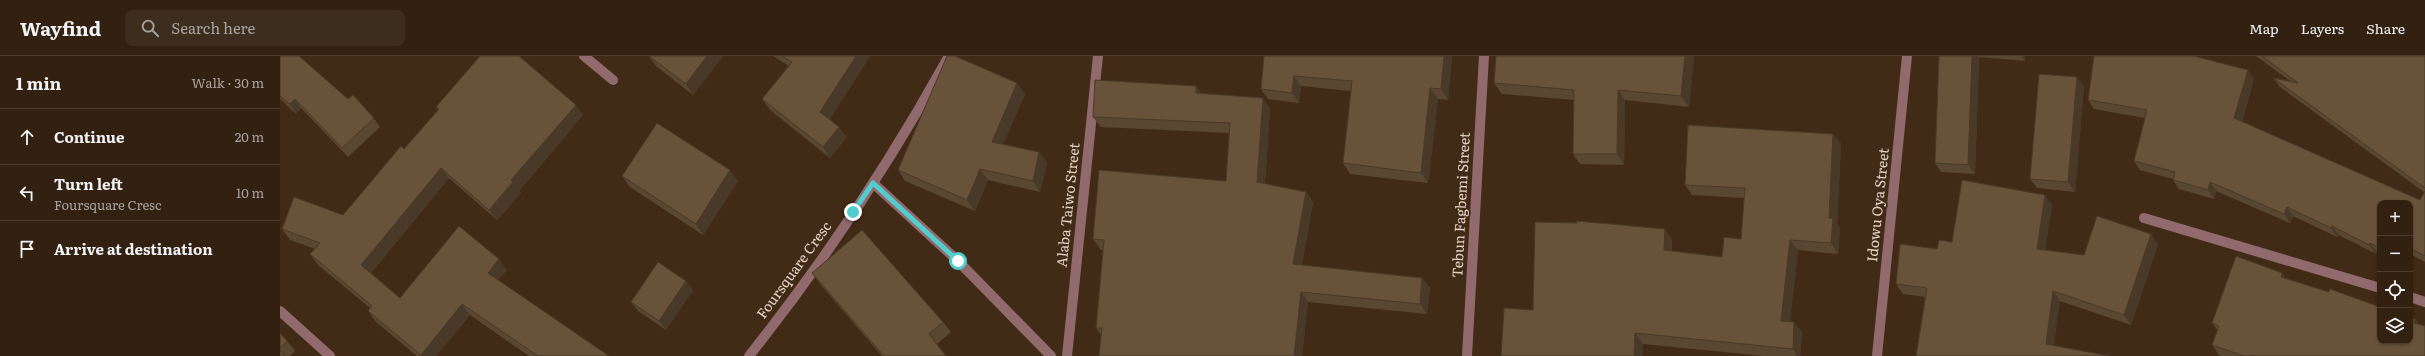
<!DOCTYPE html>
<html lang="en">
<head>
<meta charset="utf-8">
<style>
	:root { --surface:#322010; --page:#3d2d1e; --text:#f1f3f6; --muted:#a8a39f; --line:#4d3e30 }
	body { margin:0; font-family:Literata,serif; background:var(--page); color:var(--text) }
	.controls { position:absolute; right:12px; bottom:12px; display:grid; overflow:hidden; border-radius:8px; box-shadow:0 1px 3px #0004 }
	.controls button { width:36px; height:36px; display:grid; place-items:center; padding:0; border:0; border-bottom:1px solid var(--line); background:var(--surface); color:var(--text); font:20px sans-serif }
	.stop { position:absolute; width:12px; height:12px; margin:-9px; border:3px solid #52cdce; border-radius:50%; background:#fff }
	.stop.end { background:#52cdce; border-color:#fff; box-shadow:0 1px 4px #0008 }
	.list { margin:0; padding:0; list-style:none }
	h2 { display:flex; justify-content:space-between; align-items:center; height:52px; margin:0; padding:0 16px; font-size:17px }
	h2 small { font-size:13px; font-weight:400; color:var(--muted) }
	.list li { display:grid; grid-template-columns:26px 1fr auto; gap:12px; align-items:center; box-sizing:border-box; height:56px; padding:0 16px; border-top:1px solid var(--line) }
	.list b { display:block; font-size:15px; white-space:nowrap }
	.list p { margin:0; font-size:13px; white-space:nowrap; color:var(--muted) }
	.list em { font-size:13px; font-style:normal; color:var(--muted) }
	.icon { flex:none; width:22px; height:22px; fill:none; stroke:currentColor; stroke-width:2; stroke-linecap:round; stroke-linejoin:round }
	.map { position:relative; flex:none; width:2145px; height:300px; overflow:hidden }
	header { display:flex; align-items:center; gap:24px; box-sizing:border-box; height:56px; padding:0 20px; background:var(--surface); border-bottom:1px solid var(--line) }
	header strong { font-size:19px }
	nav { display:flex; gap:22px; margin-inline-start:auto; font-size:14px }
	.search { width:280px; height:36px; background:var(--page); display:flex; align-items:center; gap:10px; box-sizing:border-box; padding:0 14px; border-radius:8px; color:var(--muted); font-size:15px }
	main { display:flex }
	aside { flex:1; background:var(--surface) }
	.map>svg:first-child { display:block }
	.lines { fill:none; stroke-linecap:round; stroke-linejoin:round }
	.minor { stroke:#916a6d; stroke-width:10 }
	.wall { fill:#594731 }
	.shaded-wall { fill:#493928 }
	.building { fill:#685239; stroke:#493928 }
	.route { stroke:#52cdce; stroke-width:5 }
	.labels { text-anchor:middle; stroke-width:3.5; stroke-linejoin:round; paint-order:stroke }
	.street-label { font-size:14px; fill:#e2d2c6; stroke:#422b16 }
</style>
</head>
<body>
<header>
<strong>Wayfind</strong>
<div class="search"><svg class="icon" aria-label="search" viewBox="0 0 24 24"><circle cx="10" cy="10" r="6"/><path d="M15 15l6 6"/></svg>Search here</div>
<nav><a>Map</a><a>Layers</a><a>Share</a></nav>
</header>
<main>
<aside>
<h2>1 min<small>Walk · 30 m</small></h2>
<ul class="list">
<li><svg class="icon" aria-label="ahead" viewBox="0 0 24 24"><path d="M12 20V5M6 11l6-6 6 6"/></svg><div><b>Continue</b></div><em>20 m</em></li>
<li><svg class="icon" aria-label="left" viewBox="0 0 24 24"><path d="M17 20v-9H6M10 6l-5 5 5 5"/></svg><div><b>Turn left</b><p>Foursquare Cresc</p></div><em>10 m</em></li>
<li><svg class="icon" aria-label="arrive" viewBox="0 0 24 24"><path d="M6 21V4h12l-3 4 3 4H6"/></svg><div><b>Arrive at destination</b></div></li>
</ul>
</aside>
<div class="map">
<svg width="2145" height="300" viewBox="0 0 2145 300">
	<rect width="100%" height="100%" fill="#422b16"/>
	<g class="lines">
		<path class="minor" d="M304 0 333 24
			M593 127 678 205 771 300
			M1864 162 2100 232
			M2130 241 2145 246
			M0 255 50 300
			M469 300C544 206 611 105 669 0
			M787 300 818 0
			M1187 300 1204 0
			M1597 300 1627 0"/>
	</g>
	<path class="wall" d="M0 0 68 43 94 62 100 71 68 101 21 52 16 58 0 43Z
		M369 0H443L413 39 376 10Z
		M493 0H590L550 63 567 81 550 102 490 54 482 43 509 10Z
		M984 0H1172L1168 44 1158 43 1148 127 1070 118 1063 107 1071 35 1021 30 1019 47 988 43 981 33Z
		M1414 0 1409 51 1345 44 1344 109 1300 108 1293 98 1294 44 1222 38 1214 27Z
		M1659 0H1745V5L1699 1 1695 118 1661 116 1655 107Z
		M1976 0H2145V206L2130 198V147H2100V198L2097 196 2096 198 2059 179 2057 181 2013 160 2010 167 1936 135 1934 143 1899 133 1893 124V123L1860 114 1854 105 1865 62 1814 53 1808 44 1974 23 1962 66 2140 144 2144 136 2000 31 1993 22 2010 25Z
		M737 27 745 38 723 88 759 96 767 107 760 136 708 124 695 155 625 125 618 114Z
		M1804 30 1795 136 1757 132 1750 123Z
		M922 38 990 52 985 128 1026 136 1033 146 1022 209 1142 222 1150 232 1147 258 1028 246 1022 300H819L821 279 816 272 824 194H821L813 183 946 125 949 77 821 71 813 61Z
		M156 51 303 59 239 135 241 137 217 164 169 122 91 217 120 242 227 214 218 224 329 300H249L190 259 156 300H137L96 266 88 255 90 252 38 209 30 198 35 193 10 184 2 173 63 159 124 93 158 54Z
		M1553 78 1561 88 1557 168 1560 172 1558 198 1518 194 1510 265 1522 276 1520 300H1484L1363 288 1362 300H1221L1253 254 1392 183V195L1442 201 1461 183 1464 142 1412 139 1405 129Z
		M342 120 458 125 423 179 350 131Z
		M1772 149 1765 194 1804 199 1871 178 1878 188 1851 269 1780 245 1636 300 1645 241 1623 238 1616 228 1657 193 1672 186Z
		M532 217 663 266 671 276 657 288 666 300H602L540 228Z
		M2002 217 2006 223 2135 263 2139 268 2145 300H1941L1939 299 1932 289 1938 275 1932 267Z
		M413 234 386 274 358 255 351 246Z
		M0 277 7 285 15 295 10 300H0Z"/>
	<path class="shaded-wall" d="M427 0H443L413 39 406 28Z
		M576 0H590L548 66 540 56Z
		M1164 0H1172L1168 44 1161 33Z
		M1405 0H1414L1409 51 1401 40Z
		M1692 0H1698L1699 1 1695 118 1688 109Z
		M1741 0H1745V5Z
		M1968 14 1974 23 1960 71 1954 62Z
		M1014 20 1021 30 1019 47 1012 37Z
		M1797 21 1804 30 1795 136 1788 126Z
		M737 27 745 38 720 96 712 86Z
		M916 30 923 40 916 37Z
		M1150 32 1158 43 1148 127 1141 117Z
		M1338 34 1345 44 1344 109 1337 98Z
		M983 42 990 52 984 136 977 126Z
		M15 43 21 52 16 58 10 48Z
		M296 49 303 59 239 135 241 137 217 164 209 154 231 124Z
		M559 71 567 81 550 102 543 91Z
		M1553 78 1561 88 1557 168 1560 172 1558 198 1551 187 1549 162Z
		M759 96 767 107 760 136 753 125Z
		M161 112 169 122 89 219 81 209Z
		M700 113 708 124 695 155 687 144Z
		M450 114 458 125 423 179 416 168Z
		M1930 126 1936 135 1934 143 1928 134Z
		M1026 136 1033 146 1020 218 1013 208Z
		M1765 139 1772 149 1764 203 1757 193Z
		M2007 151 2013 160 2010 167 2004 158Z
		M2052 170 2059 179 2057 181 2051 172Z
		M1385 173 1392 183 1391 204 1384 194Z
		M1871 178 1878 188 1851 269 1844 259Z
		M1510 184 1518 194 1509 275 1501 265Z
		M2090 187 2097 196 2096 198 2089 189Z
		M219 203 227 214 215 228 208 217Z
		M2002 217 2009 227 2001 221Z
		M1142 222 1150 232 1147 258 1140 248Z
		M406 225 413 234 386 274 379 265Z
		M1773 235 1780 245 1773 298 1766 288Z
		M1021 236 1028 246 1022 300H1014Z
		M182 248 190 259 156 300H142L141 299Z
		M2135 263 2143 273 2134 267Z
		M1514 266 1522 276 1520 300H1517L1513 293Z
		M1355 277 1363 288 1362 300H1354Z"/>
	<path class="building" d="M0 0H19L68 43 73 39 94 62 62 92 15 43 10 48 0 40Z
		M200 0H239L296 49 231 124 233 126 209 154 161 112 81 209 120 242 179 170 219 203 208 217 329 300H258L182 248 141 299 88 255 92 250 30 198 40 187 2 173 14 141 63 159 121 90 124 93 159 53 156 51Z
		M369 0H427L406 28Z
		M502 0H576L540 56 559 71 543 91 482 43 512 6Z
		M667 0H675L737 27 712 86 759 96 753 125 700 113 687 144 618 114Z
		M984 0H1164L1161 33 1150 32 1141 117 1063 107 1072 25 1014 20 1012 37 981 33Z
		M1216 0H1405L1401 40 1338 34 1337 98H1293L1294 34 1214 27Z
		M1659 0H1692L1688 109 1655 107Z
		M1814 0H1914L1968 14 1954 62 2140 144 2145 135V200L2130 192V147H2100V192L2090 187 2089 189 2052 170 2051 172 2007 151 2004 158 1930 126 1928 134 1893 124 1895 116 1854 105 1867 54 1808 44Z
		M1982 0H2145V132L1993 22 2018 27Z
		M1759 18 1797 21 1788 126 1750 123Z
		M815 24 916 30V37L983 42 977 126 1026 136 1013 208 1142 222 1140 248 1021 236 1014 300H819L822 272H816L824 184 813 183 819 114 946 125 950 67 813 61Z
		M377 67 450 114 416 168 342 120Z
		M1408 69 1553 78 1549 162H1553L1551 187 1510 184 1501 265 1514 266 1513 293 1355 277 1354 300H1221L1224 252 1253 254 1255 166 1297 167V165L1385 173 1384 194 1442 201 1444 181 1461 183 1465 132 1405 129Z
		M1682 124 1765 139 1757 193 1804 199 1817 160 1871 178 1844 259 1773 235 1766 288 1830 300H1636L1647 232 1616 228 1620 188 1657 193 1659 184 1672 186Z
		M582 174 663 266 649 278 666 300H604L532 217Z
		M1956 200 2002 217 2001 221 2049 236 2050 233 2100 251V285H2130V261L2135 263 2134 267 2145 270V300H1975L1972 299 1971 300H1964L1932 289 1939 270 1932 267Z
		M378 206 406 225 379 265 351 246Z
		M0 277 7 285 0 292Z
		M0 294 5 300H0Z"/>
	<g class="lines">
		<path class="route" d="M573 156 593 127 678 205"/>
	</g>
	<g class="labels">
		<g class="street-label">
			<text transform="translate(788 149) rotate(-84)" y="5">Alaba Taiwo Street</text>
			<text transform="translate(1181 149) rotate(-87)" y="5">Tebun Fagbemi Street</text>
			<text transform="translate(1598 149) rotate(-84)" y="5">Idowu Oya Street</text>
			<text transform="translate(514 214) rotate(-54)" y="5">Foursquare Cresc</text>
		</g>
	</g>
</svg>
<div class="controls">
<button>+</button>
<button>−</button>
<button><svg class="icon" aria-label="locate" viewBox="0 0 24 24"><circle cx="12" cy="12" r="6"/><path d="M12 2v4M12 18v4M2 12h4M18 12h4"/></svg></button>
<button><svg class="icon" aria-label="layers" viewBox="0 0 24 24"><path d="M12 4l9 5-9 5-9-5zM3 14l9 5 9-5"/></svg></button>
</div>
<div class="stop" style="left:678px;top:205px"></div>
<div class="stop end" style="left:573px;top:156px"></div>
</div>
</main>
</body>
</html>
